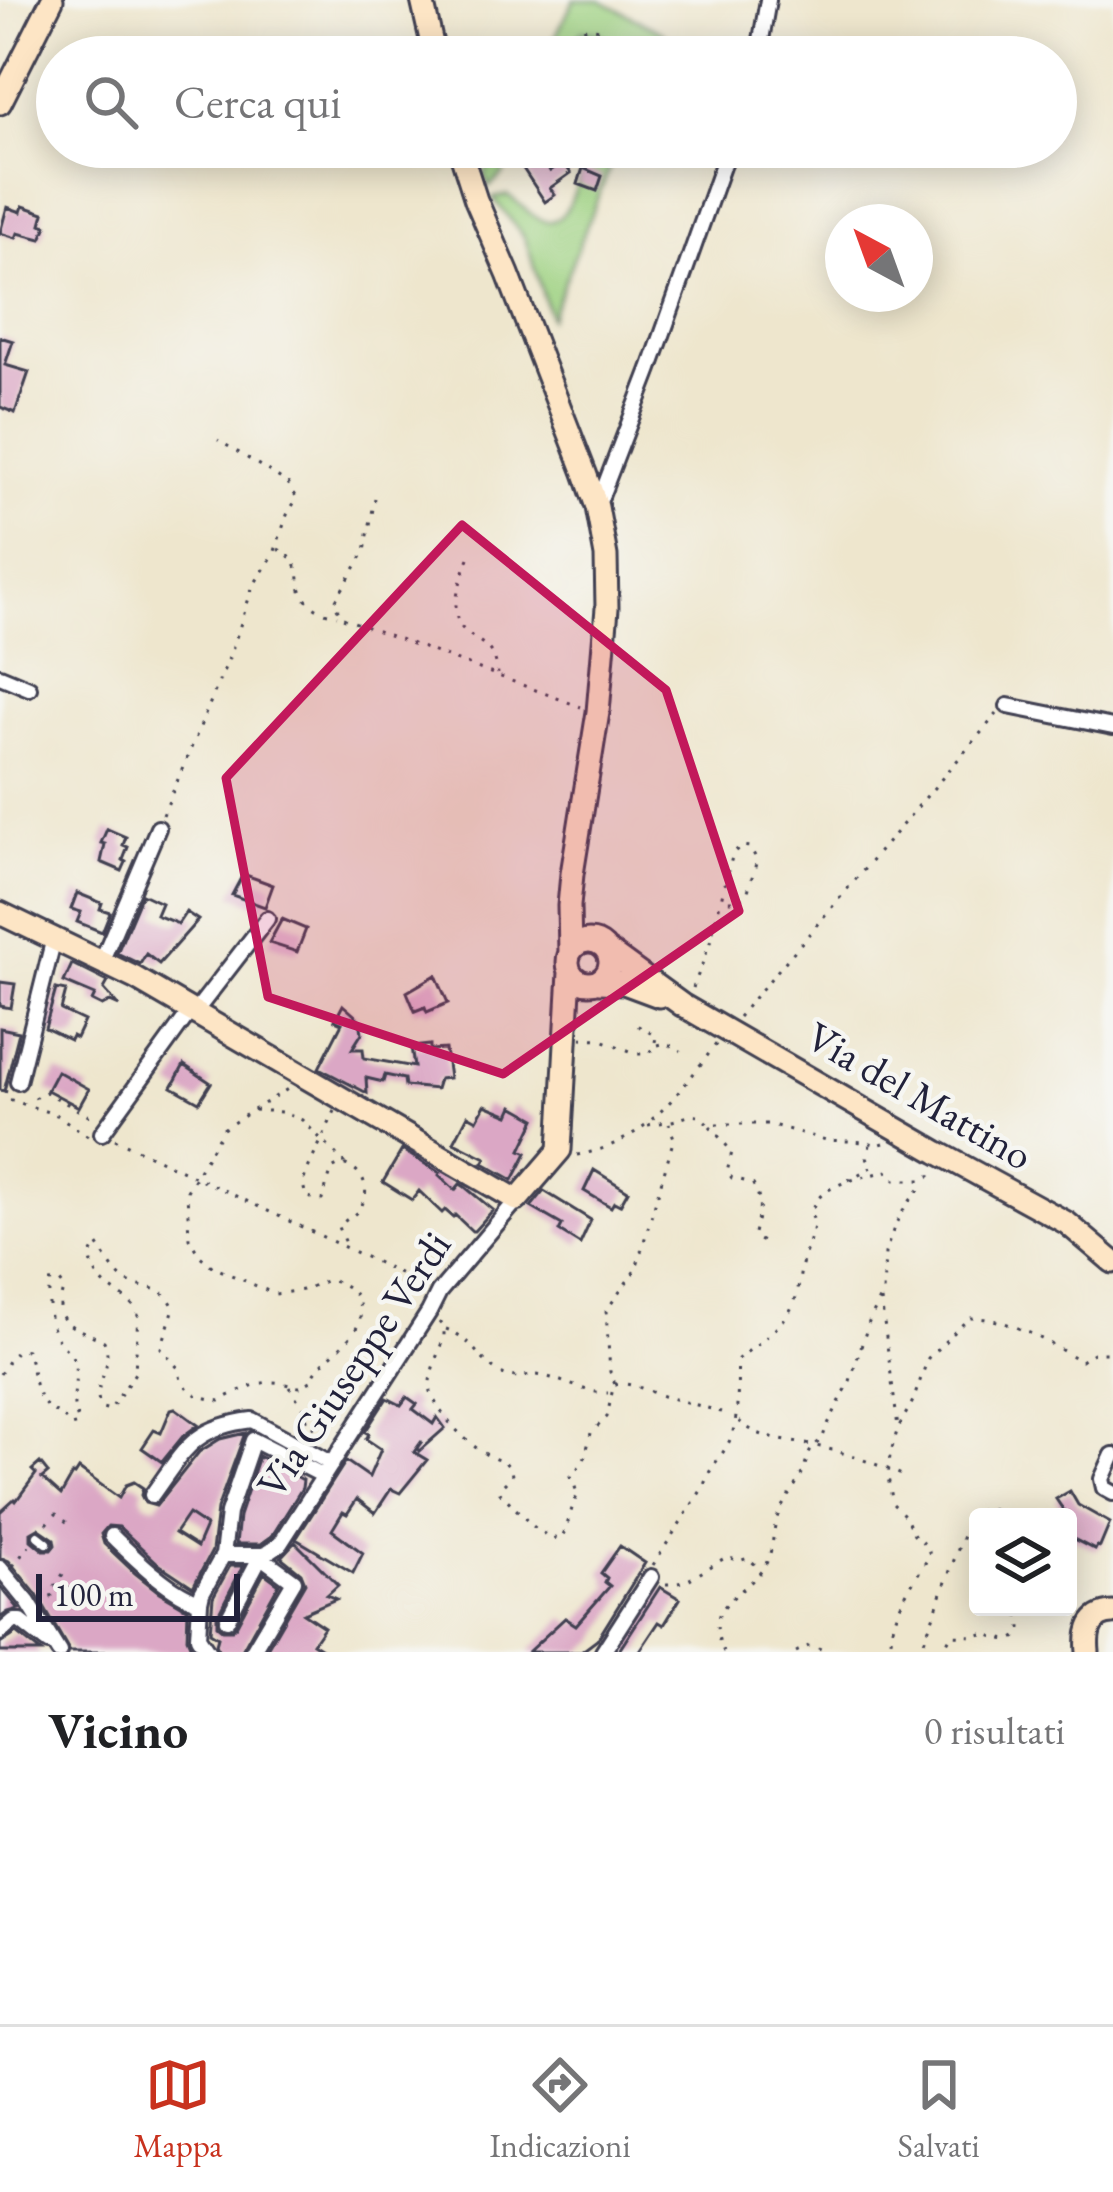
<!DOCTYPE html>
<html lang="it">
<head>
<meta charset="utf-8">
<style>
	:root { --surface:#fff; --page:#f2f2f2; --text:#202124; --muted:#757577; --line:#e0e0e0; --accent:#c8321e }
	body { margin:0; font-family:"EB Garamond",serif; background:var(--page); color:var(--text) }
	.controls { position:absolute; right:36px; bottom:36px; display:grid; overflow:hidden; border-radius:12px; box-shadow:0 6px 30px #0003 }
	.controls button { width:108px; height:108px; display:grid; place-items:center; padding:0; border:0; border-bottom:3px solid var(--line); background:var(--surface); color:var(--text); font:60px sans-serif }
	.compass { position:absolute; left:825px; top:204px; width:108px; height:108px; border-radius:50%; background:var(--surface); box-shadow:0 6px 30px #0003; rotate:319deg }
	.scale { position:absolute; left:36px; bottom:30px; width:204px; box-sizing:border-box; padding-left:12px; border:6px solid #22223b; border-top:0; font-size:33px; line-height:42px; white-space:nowrap; color:#22223b; -webkit-text-stroke:9px #f6f6f2; paint-order:stroke }
	.list { margin:0; padding:0; list-style:none }
	h2 { display:flex; justify-content:space-between; align-items:center; height:156px; margin:0; padding:0 48px; font-size:51px }
	h2 small { font-size:39px; font-weight:400; color:var(--muted) }
	.icon { flex:none; width:66px; height:66px; fill:none; stroke:currentColor; stroke-width:2; stroke-linecap:round; stroke-linejoin:round }
	.map { position:relative; flex:none; width:1113px; height:1652px; overflow:hidden }
	.search { position:absolute; background:var(--surface); box-shadow:0 6px 30px #0003; left:36px; right:36px; top:36px; height:132px; display:flex; align-items:center; gap:30px; box-sizing:border-box; padding:0 42px; border-radius:66px; color:var(--muted); font-size:45px }
	.sheet { height:372px; background:var(--surface) }
	nav { display:flex; justify-content:space-around; align-items:center; box-sizing:border-box; height:168px; border-top:3px solid var(--line); background:var(--surface); font-size:33px; color:var(--muted) }
	nav a { display:grid; justify-items:center; gap:6px }
	nav .on { color:var(--accent) }
	.map>svg:first-child { display:block }
	.green { fill:#9ed181; stroke:#607a5e; stroke-width:3 }
	.forest { fill:#7eb36f; stroke:#506a55; stroke-width:3 }
	.building { fill:#dba7c5; fill-rule:evenodd }
	.lines { fill:none; stroke-linecap:round; stroke-linejoin:round }
	.lane-casing { stroke:#413f51; stroke-width:14 }
	.street-casing { stroke:#413f51; stroke-width:20 }
	.secondary-casing { stroke:#413f51; stroke-width:27 }
	.path { stroke:#413f51; stroke-width:3; stroke-dasharray:3 9; stroke-linecap:butt }
	.lane { stroke:#fff; stroke-width:8 }
	.street { stroke:#fff; stroke-width:14 }
	.secondary { stroke:#fde5c5; stroke-width:21 }
	.marked { fill:#c2185b; fill-opacity:0.2; stroke:#c2185b; stroke-width:9; stroke-linejoin:round }
	.labels { text-anchor:middle; stroke-width:9; stroke-linejoin:round; paint-order:stroke }
	.street-label { font-size:42px; fill:#22223b; stroke:#f6f6f2 }
</style>
</head>
<body>
<div class="map">
<svg width="1113" height="1652" viewBox="0 0 1113 1652">
	<rect width="100%" height="100%" fill="#f6f6f2"/>
	<filter id="ink" filterUnits="userSpaceOnUse"><feTurbulence type="fractalNoise" baseFrequency=".00833" numOctaves="2"/><feDisplacementMap in="SourceGraphic" scale="24" xChannelSelector="R" yChannelSelector="G"/><feConvolveMatrix kernelMatrix="1 2 1 2 8 2 1 2 1" color-interpolation-filters="sRGB"/></filter>
	<filter id="wash" filterUnits="userSpaceOnUse"><feTurbulence type="fractalNoise" baseFrequency=".004" numOctaves="4" result="noise"/><feDisplacementMap in="SourceGraphic" scale="48" xChannelSelector="R" yChannelSelector="G"/><feGaussianBlur stdDeviation="2.7" result="paint"/><feColorMatrix in="noise" values="0 0 0 0 0 0 0 0 0 0 0 0 0 0 0 0 0 1.4 0 .05"/><feComposite in="paint" operator="in"/></filter>
	<g filter="url(#wash)">
		<rect width="100%" height="100%" fill="#eee6cd"/>
		<path class="green" d="M574 0H600L664 33 655 57H545Z
			M499 147H514L502 176 489 187 484 175Z
			M593 147H618L550 318 525 238 493 198 507 195C519 201 528 214 539 219 565 232 575 190 581 174 585 165 590 157 593 147Z"/>
		<path class="forest" d="M582 31 598 32C605 39 613 40 620 46V57H567L571 43Z"/>
		<g id="blocks">
			<path class="building" d="M540 155 550 171 563 162 571 173 550 188 555 195 545 202 522 167Z
				M583 168 602 176 597 191 578 184Z
				M23 206 44 213 41 224 47 226 41 239 18 233 16 238 0 233 7 207 21 212Z
				M0 337 13 341 5 365 29 372 15 413 0 407Z
				M107 829 126 837 123 845 128 847 123 860 126 862 122 871 101 862 105 844 101 843Z
				M243 874 273 885 265 907 232 895Z
				M77 893 102 903 100 909 110 912 102 932 77 922 81 912 71 909Z
				M142 894 161 903 156 915 178 924 186 912 198 920 159 964 146 954 140 964 117 953Z
				M282 919 306 929 297 952 269 943Z
				M72 964 108 982 104 989 119 1006 110 1002 102 1006 92 1001 95 995 64 982Z
				M436 975 448 1003 427 1012 425 1007 415 1011 407 992Z
				M0 982 15 984 11 1008 0 1006Z
				M56 989 66 991 61 1010 84 1021 76 1038 72 1036 70 1040 45 1028Z
				M343 1005 360 1020 362 1033 352 1049H363L364 1058 414 1067 411 1047 430 1045V1050L445 1049 449 1078 439 1079 436 1089 405 1086 404 1079 385 1075 383 1082 366 1078 367 1093 319 1068 342 1023 335 1020Z
				M0 1028 19 1032 4 1091 0 1090Z
				M184 1065 211 1083 199 1102 172 1087Z
				M57 1071 89 1089 79 1107 47 1090Z
				M485 1105 509 1115 513 1106 536 1119 521 1150 527 1153 513 1180 483 1163 486 1158 454 1142 468 1115 477 1120Z
				M402 1150 440 1173 439 1175 455 1190 460 1184 465 1187 493 1210 474 1231H472L455 1215 453 1217 445 1210 442 1213 419 1191 412 1200 383 1182Z
				M594 1170 628 1191 620 1205 614 1202 611 1207 584 1191Z
				M544 1191 591 1220 580 1244 559 1231 562 1225 531 1207Z
				M407 1397 417 1404 413 1409 433 1424 437 1417 445 1428 419 1451 417 1448 422 1441 414 1452 427 1460 400 1493 391 1489 375 1513 357 1499 347 1514 343 1512 332 1530 363 1553 353 1573 296 1539 346 1461 369 1477 381 1449 366 1439 369 1434 365 1432 387 1398 401 1405Z
				M175 1408 198 1425 183 1436 162 1462 142 1448 154 1430 161 1433 171 1409Z
				M245 1433 217 1509 212 1551 193 1587 160 1565 119 1527 108 1526 101 1534 104 1544 135 1573 159 1592 188 1609 187 1638 193 1652H70L37 1595 9 1561 0 1557V1512L14 1499 16 1501 36 1474 32 1470 40 1463 48 1473 42 1478 61 1495 73 1474 75 1475 79 1469 119 1498 126 1485 134 1482 143 1488 141 1495 145 1503 156 1506 199 1452 220 1439ZM188 1514 206 1526 197 1547 175 1533ZM38 1528 54 1539 55 1545 51 1550H43L31 1540V1532Z
				M259 1456 303 1480 302 1488 272 1536 261 1544H236L239 1516Z
				M1070 1491 1078 1505 1110 1523 1100 1547 1097 1546 1095 1550 1068 1536V1517L1056 1499Z
				M295 1542 338 1585 327 1595 336 1599 303 1613 324 1627 313 1643 327 1652H265L305 1583 301 1573 281 1557Z
				M620 1546 645 1563 597 1640 581 1652H528L565 1618 576 1625 610 1586 605 1582 607 1578 601 1573Z
				M230 1566H243L217 1616V1625L223 1630H232L236 1626 264 1573 279 1584 241 1652H219L216 1644 218 1637 210 1632 213 1597Z
				M0 1586 19 1609 8 1612 0 1618Z
				M660 1587 680 1599 664 1625 659 1622 639 1652H618Z
				M17 1633 41 1652H0V1644Z"/>
		</g>
	</g>
	<g filter="url(#ink)">
		<use href="#blocks" fill-opacity="0" stroke="#413f51" stroke-width="3"/>
		<g class="lines">
			<g class="lane-casing">
				<path id="lane" d="M38 1536 47 1543"/>
			</g>
			<g class="street-casing">
				<path id="street" d="M758 57 768 0
					M597 507 650 369 729 147
					M0 676 29 688
					M1008 706 1113 727
					M102 960 158 828
					M195 1012 267 919
					M18 1082 54 938
					M102 1133 191 1010
					M1113 1455 1102 1479 1104 1488 1113 1493
					M152 1495C184 1451 192 1427 252 1420L332 1464
					M112 1536C135 1558 170 1593 200 1602
					M223 1555H264
					M264 1555 280 1544 429 1312 439 1292 517 1200
					M0 1568 28 1602 59 1652
					M227 1620 256 1565
					M0 1633 14 1621H20L48 1643
					M208 1652 198 1637 200 1602 202 1593 223 1555 228 1513 253 1440 324 1476
					M252 1652 294 1581 268 1562 264 1555
					M603 1652 651 1577"/>
			</g>
			<g class="secondary-casing">
				<path id="secondary" d="M422 0 435 57
					M0 103 52 0
					M459 147 476 200 508 274 585 473 597 507 606 556 607 608 598 712 572 874 569 906 570 953
					M0 913 135 978 517 1200 560 1150 570 972
					M568 962a21 21 0 1 1 42 0a21 21 0 1 1-42 0Z
					M608 951 682 1005 937 1152 1067 1223 1113 1262
					M599 982 624 983 659 996
					M1088 1652C1086 1632 1090 1614 1113 1613"/>
			</g>
			<path class="path" d="M564 57C565 51 567 43 571 38 588 15 620 35 624 57
				M575 167 589 147
				M375 498 365 551 334 603 343 618 581 707
				M278 549C319 569 275 599 337 616
				M469 558C429 658 493 618 498 674
				M163 815 231 653 253 586 274 554 287 515 297 498 288 483 218 440
				M693 988 709 946 733 853 741 846 750 847 757 860 748 891 738 901H722
				M738 1017 997 714
				M581 1038 599 1039 638 1054H644L654 1049 656 1036 631 1022
				M658 1045 666 1043 681 1051
				M6 1090 5 1095 8 1099 57 1115 91 1138
				M34 1098 46 1092 94 1119
				M254 1110 281 1112 302 1120 345 1163
				M335 1111 306 1173 303 1184 306 1197 322 1200 332 1169 341 1164C362 1167 373 1189 360 1208 354 1217 345 1219 338 1227L347 1248
				M648 1125C654 1124 660 1123 666 1122 685 1120 694 1107 708 1124H769L826 1140 867 1142 878 1145 887 1142
				M710 1126 732 1152 727 1172 732 1178 752 1183C764 1201 759 1213 754 1233L759 1240 768 1245
				M115 1139 427 1286
				M577 1155C645 1144 677 1095 717 1043
				M848 1180 872 1167 867 1157 870 1145
				M881 1300 898 1427
				M439 1322 444 1328V1336C440 1350 431 1368 430 1382 427 1407 480 1460 504 1461L511 1469 512 1476 501 1487 500 1493C519 1509 534 1536 560 1539 568 1531 570 1507 578 1495L571 1476 584 1461 591 1433 607 1417 615 1378 610 1372 606 1311 636 1269 674 1138 669 1124
				M446 1329C473 1338 481 1366 505 1375 515 1379 525 1375 534 1375 556 1375 581 1393 608 1393
				M0 1374 11 1356 20 1349 26 1350C34 1366 32 1384 41 1399 48 1412 63 1413 71 1426L78 1424C78 1418 75 1412 74 1406 73 1392 79 1369 72 1356 69 1350 62 1347 59 1341 47 1324 49 1302 49 1282L59 1281 64 1287C50 1327 75 1326 104 1341 116 1372 88 1386 102 1408L110 1410 135 1373 138 1312C121 1287 98 1294 90 1256L97 1244C105 1255 111 1269 122 1278 140 1293 162 1280 174 1308L161 1348 178 1368 181 1380 189 1390 198 1396 220 1401C233 1393 252 1384 269 1382 279 1381 290 1386 300 1387L311 1381C320 1353 372 1338 358 1301 353 1287 342 1283 328 1280L302 1290 275 1294 213 1267 199 1255 189 1238 187 1191 223 1129 291 1087
				M615 1384C633 1382 646 1391 663 1396 682 1401 701 1406 721 1412
				M289 1387 305 1410 308 1425 333 1433
				M739 1421C760 1440 785 1440 811 1445 838 1450 880 1465 904 1476
				M47 1524 56 1514 68 1523 67 1525
				M653 1565 704 1486C708 1469 720 1459 728 1444 741 1418 736 1388 738 1359 758 1343 781 1329 792 1307 800 1292 798 1278 803 1261 806 1249 812 1238 814 1225 814 1216 809 1216 813 1207 822 1183 865 1177 887 1171L895 1180H921L930 1176V1166
				M13 1566 29 1546
				M63 1574 51 1592 52 1597 61 1599 71 1587
				M666 1584C690 1585 706 1567 727 1557L739 1561 748 1558 761 1570
				M724 1652C718 1641 715 1627 719 1615 728 1595 760 1582 768 1559 773 1547 773 1533 776 1521 781 1505 791 1493 799 1479 808 1465 805 1449 822 1440L826 1428 850 1381 869 1322 883 1293 885 1253 895 1225 905 1207 922 1186V1182
				M796 1652 811 1645 828 1652
				M890 1652C892 1608 908 1591 930 1555L927 1546 914 1535 905 1516 893 1504 888 1477 890 1455 898 1428 913 1401 928 1358 969 1318C1008 1316 1048 1343 1081 1361L1093 1353H1113
				M920 1652 971 1514C985 1507 994 1505 1006 1517
				M942 1652 951 1635 975 1636 986 1633C997 1640 1022 1646 1021 1625 1020 1619 1017 1613 1016 1607"/>
			<use href="#lane" class="lane"/>
			<use href="#street" class="street"/>
			<use href="#secondary" class="secondary"/>
		</g>
	</g>
	<path class="marked" d="M462 525 666 690 739 911 503 1074 268 997 226 778Z"/>
	<g class="labels">
		<g class="street-label">
			<text transform="translate(920 1095) rotate(30)" y="15">Via del Mattino</text>
			<text transform="translate(353 1364) rotate(-56)" y="15">Via Giuseppe Verdi</text>
		</g>
	</g>
</svg>
<div class="controls">
<button><svg class="icon" aria-label="layers" viewBox="0 0 24 24"><path d="M12 4l9 5-9 5-9-5zM3 14l9 5 9-5"/></svg></button>
</div>
<svg class="compass" viewBox="-18 -18 36 36"><path d="M0-13l5 13h-10z" fill="#e53935"/><path d="M0 13l5-13h-10z" fill="#757577"/></svg>
<div class="scale">100 m</div>
<div class="search"><svg class="icon" aria-label="search" viewBox="0 0 24 24"><circle cx="10" cy="10" r="6"/><path d="M15 15l6 6"/></svg>Cerca qui</div>
</div>
<section class="sheet">
<h2>Vicino<small>0 risultati</small></h2>
<ul class="list">
</ul>
</section>
<nav>
<a class="on"><svg class="icon" aria-label="map" viewBox="0 0 24 24"><path d="M3 6l6-2 6 2 6-2v14l-6 2-6-2-6 2zM9 4v14M15 6v14"/></svg>Mappa</a>
<a><svg class="icon" aria-label="directions" viewBox="0 0 24 24"><path d="M12 3l9 9-9 9-9-9zM9 14v-3h6M13 9l2 2-2 2"/></svg>Indicazioni</a>
<a><svg class="icon" aria-label="saved" viewBox="0 0 24 24"><path d="M7 4h10v16l-5-4-5 4z"/></svg>Salvati</a>
</nav>
</body>
</html>
